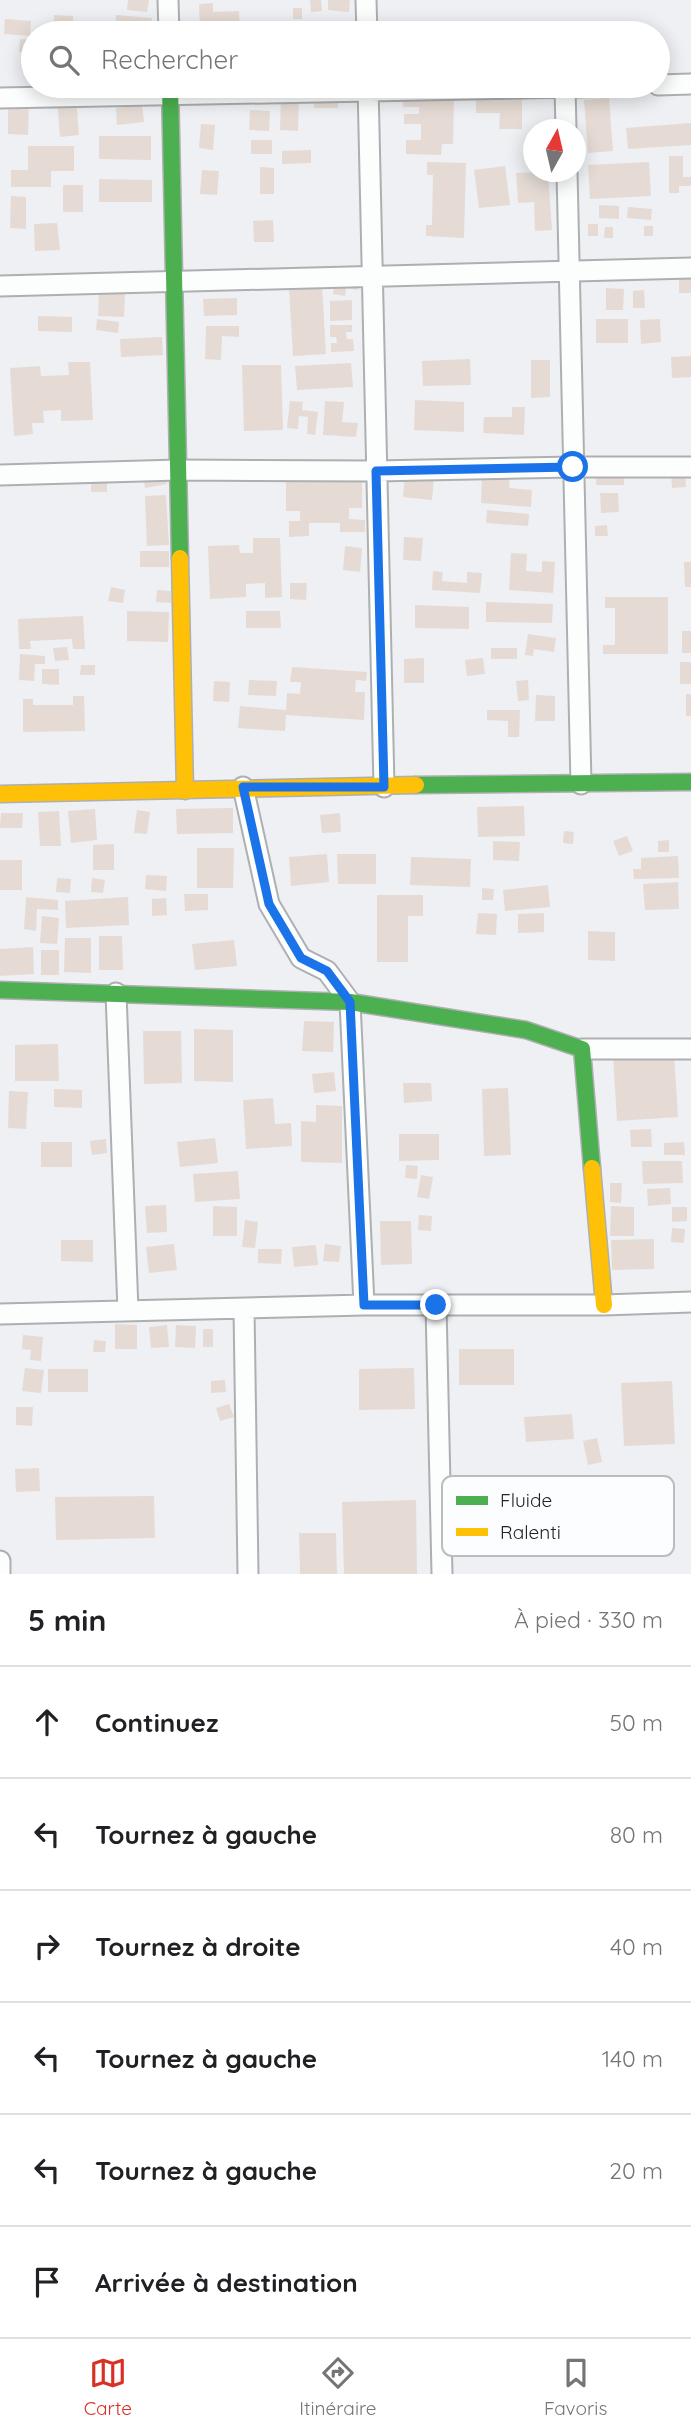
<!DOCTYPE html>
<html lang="fr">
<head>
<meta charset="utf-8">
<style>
	:root { --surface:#fff; --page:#f2f2f2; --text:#202124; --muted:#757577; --line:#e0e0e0; --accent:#d93025 }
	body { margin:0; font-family:Quicksand,sans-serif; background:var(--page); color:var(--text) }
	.compass { position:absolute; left:523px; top:119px; width:63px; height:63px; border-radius:50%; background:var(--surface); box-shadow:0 4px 18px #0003; rotate:8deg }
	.stop { position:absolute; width:21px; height:21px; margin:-16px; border:5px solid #1a73e8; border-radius:50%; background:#fff }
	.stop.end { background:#1a73e8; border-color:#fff; box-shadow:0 2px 7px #0008 }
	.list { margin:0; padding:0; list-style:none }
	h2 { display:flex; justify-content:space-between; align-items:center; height:91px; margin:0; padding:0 28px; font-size:30px }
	h2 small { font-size:23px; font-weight:400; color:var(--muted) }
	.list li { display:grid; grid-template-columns:46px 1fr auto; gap:21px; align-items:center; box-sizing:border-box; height:112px; padding:0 28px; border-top:2px solid var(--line) }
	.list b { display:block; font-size:26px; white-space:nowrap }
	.list em { font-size:23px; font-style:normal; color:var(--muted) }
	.icon { flex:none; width:38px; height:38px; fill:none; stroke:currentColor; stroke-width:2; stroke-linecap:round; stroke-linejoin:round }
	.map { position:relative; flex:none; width:691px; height:1574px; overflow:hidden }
	.search { position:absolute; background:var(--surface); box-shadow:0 4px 18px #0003; left:21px; right:21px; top:21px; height:77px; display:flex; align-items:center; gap:18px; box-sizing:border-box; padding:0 24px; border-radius:38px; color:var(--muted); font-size:26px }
	.sheet { height:763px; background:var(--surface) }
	nav { display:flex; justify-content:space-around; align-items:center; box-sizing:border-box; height:98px; border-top:2px solid var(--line); background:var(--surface); font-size:19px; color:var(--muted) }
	nav a { display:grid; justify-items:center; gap:4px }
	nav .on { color:var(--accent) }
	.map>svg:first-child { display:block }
	.building { fill:#e5dbd4 }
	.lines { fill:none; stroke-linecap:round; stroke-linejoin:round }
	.street-casing { stroke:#adafb1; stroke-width:23 }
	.fast-casing { stroke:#adafb1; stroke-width:19 }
	.slow-casing { stroke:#adafb1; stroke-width:19 }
	.street { stroke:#fcfdfd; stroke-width:19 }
	.fast { stroke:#4caf50; stroke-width:16 }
	.slow { stroke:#ffc107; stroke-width:16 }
	.route { stroke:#1a73e8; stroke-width:9 }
	.key { fill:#fcfdff; stroke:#bbbcbe; stroke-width:2 }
	.key-label { font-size:19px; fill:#222325 }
</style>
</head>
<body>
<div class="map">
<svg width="691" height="1574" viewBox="0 0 691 1574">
	<rect width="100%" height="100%" fill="#eef0f3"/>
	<path class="building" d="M128 0H149L147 12 127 10Z
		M310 0H321L322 11 311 12Z
		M328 0H350L349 12 328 10Z
		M213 3V12L239 11 240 31 200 32 199 4Z
		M293 8H302V19H293Z
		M54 15 73 16V33H54Z
		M116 15 152 18 151 33 115 32Z
		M5 19 31 21 30 36 4 34Z
		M302 22H317V31H302Z
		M266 25 283 27 282 33H265Z
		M20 39 33 40V53L19 52Z
		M404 92 432 93V100H454L453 144H442L441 155 406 154V140H421V124H404V114H419V107H403Z
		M476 92H522V129H499L500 113H476Z
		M281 94H299L298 131 280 130Z
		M338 95V108H314V96Z
		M76 97 79 135 60 137 57 99Z
		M609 98 613 151 588 153 584 100Z
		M8 103 29 104 28 135 8 134Z
		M142 105 144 122 117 125 116 108Z
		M250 110 270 111 269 131 249 130Z
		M691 123V145L628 149 626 128Z
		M201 124 215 125 213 150 199 148Z
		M99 136H151V160L99 159Z
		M251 140H272V154H251Z
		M28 146H74V171H51V187H11V170H28Z
		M311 150V163L282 164V151Z
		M669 156H683V177H691V186H679V193H669Z
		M427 162 466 163 464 238 426 236V225H432L433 175H427Z
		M649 162 651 196 590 199 588 165Z
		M505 166 510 205 479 208 474 170Z
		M260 167 274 168V194H260Z
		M202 170 219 171 217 195 200 194Z
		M548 172 552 230 535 231 534 202 518 203 516 173Z
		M99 179 152 180V202H99Z
		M63 185H83V212H63Z
		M11 196 26 197V229L10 228Z
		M599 205 619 206V219L599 218Z
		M628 207 652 209 651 220 627 218Z
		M273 220 274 242H254L253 221Z
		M57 223 60 250 35 251 34 224Z
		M588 224H598V236H588Z
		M644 226H653V236H644Z
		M605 227H613V238H604Z
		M691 276V293H679V277Z
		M335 280 359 283 358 290 346 288 345 296 333 294Z
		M322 286 326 354 293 356 289 288Z
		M606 288 624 289 623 310H606Z
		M644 290 645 308H633V291Z
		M99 292 125 294 124 317 98 316Z
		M237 298V315L204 316 203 299Z
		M352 300V320L330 321V301Z
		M38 316 72 317V332L38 331Z
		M97 319 119 322 118 333 96 330Z
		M596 319H628V343H596Z
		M660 319 661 342 641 344 640 320Z
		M330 325H352V332H346L347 339H353L354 351 331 352V343H337L336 337H330Z
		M206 326H239V337L222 336 221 360 205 359Z
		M162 337 163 355 121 357 120 339Z
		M691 356V377L672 378 671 357Z
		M470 359 471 385 423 386 422 361Z
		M531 360H550V397L531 398Z
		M68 362H90L93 420 61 421V410L43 411 44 423H32L33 434 14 436 10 368 40 366 41 376 69 375Z
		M351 363 353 387 297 390 295 366Z
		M242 365H281L283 430 244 431Z
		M415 400 464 402V432L414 430Z
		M290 401 303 402 302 410 318 412 315 435 307 434 308 417 299 416 298 429 287 428Z
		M325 401 344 402 342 422 358 423 356 437 323 435Z
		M512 407H525L524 435 483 433 484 417H512Z
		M597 471H624V485H596Z
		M482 472 510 474 509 488 532 490 531 507 481 503Z
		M671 472H685L686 487 672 488Z
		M165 473 167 484 145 488 143 476Z
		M405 475 434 478 432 500 403 497Z
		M91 477H107V492H91Z
		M286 481H362V508H349V519L365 520V532H340V523H309V536L289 537V521H300V511H286Z
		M600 493H618L619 512 601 513Z
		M166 495 169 545 147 546 145 496Z
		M487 510 529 514 528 526 486 523Z
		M607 525 608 536H595V526Z
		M404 537 423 538 421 561 403 560Z
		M253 538H280L282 597 265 598V583L246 584V597L210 599 208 546 239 545 240 553H253Z
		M345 546 362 548 360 572 343 570Z
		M140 551H169V567H140Z
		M511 553 527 554 526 571 542 572V561L555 562 553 593 509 590Z
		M684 562H691V587H685Z
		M433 571 443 572 442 581 467 583V572L482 573 480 593 432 590Z
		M290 583H307L306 600 290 599Z
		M111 587 125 590 123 603 108 601Z
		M157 590 171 591V603L156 602Z
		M605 597H668V654H603V645H615V608H605Z
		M486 602 553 604 552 623 486 622Z
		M415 605 469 607V629L415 628Z
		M127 611 169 612 168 642 127 641Z
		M246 611H280L281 628H246Z
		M83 616 85 649H73L72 639 30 641 31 649H19L18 619Z
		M682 631H691V653H682Z
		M528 634 556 638 554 652 534 649 533 656 525 655Z
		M67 647 69 660 55 661 53 648Z
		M491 648H517V659H491Z
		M20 654 45 656V664H35L34 681 19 680Z
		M424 658V683H404V659Z
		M483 658 485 674 467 676 465 660Z
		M680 662H691V684H680Z
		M81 665H95V675H80Z
		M292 667 367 672 366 681 356 680 355 692H365L364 720 286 715 285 731 238 728 240 706 286 710 287 693 300 694 301 682H290Z
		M42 669H59V685L42 684Z
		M249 680 277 681 276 696 248 695Z
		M528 680 529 700 518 701 516 681Z
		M214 681 230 682 229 702 213 701Z
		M686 694H691V716H686Z
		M536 695 555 696V721H535Z
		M73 696H84L85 731 23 732V699H33V705H73Z
		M487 710H520L519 737H508V721L487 720Z
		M524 806 525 836 478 837 477 807Z
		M233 808V833L177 834 176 809Z
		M95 809 97 840 71 843 68 811Z
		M137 810 150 812 147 834 134 833Z
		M59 811 61 846H40L38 812Z
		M1 813H23L22 828H0Z
		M340 813 341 832 322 833 320 815Z
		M564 831 574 832 573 844 563 843Z
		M627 836 633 851 619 856 613 841Z
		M669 840V852H658V841Z
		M493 841 520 842 519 861 493 860Z
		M114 844V870H93V845Z
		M197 848H234L233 888H197Z
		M327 854 329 882 291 886 289 857Z
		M337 854H376V884H338Z
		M678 856 679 878 634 879 633 869H641V858Z
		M411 857 471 859 470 887 410 885Z
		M0 860H22V890H0Z
		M146 875 167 876 166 891 145 889Z
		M57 878 71 879 70 893 56 892Z
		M92 878 105 880 103 893 91 892Z
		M678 882 679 909 645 910 643 884Z
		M548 885 550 907 505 911 503 890Z
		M482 888 494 889 493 900H482Z
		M184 894H208V910L185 911Z
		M377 895H423V916H408V962H377Z
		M26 897 58 900V910L37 909 36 931 24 929Z
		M128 897 129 925 66 928 65 901Z
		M166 898 167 915 152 916V899Z
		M478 913 497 914 496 935 476 934Z
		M544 913V932L518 933V914Z
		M42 916 59 918 57 944 40 943Z
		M588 931 615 932V961L588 960Z
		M99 936H122L123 970H99Z
		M65 938H91V973L64 972Z
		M234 940 237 966 195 970 192 944Z
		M33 947 34 974 0 976V949Z
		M41 950H59V975H41Z
		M304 1021 334 1022 333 1052 302 1051Z
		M194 1029 233 1030V1082L194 1081Z
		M143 1031H181L182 1083 144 1084Z
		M58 1044 59 1081H15V1045Z
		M674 1053 678 1117 617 1121 613 1056Z
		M334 1072 336 1091 314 1093 312 1074Z
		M403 1083H431L432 1101 404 1103Z
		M508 1088 511 1155 484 1156 482 1089Z
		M54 1089 82 1090V1108L54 1107Z
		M9 1091 28 1092 26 1129 8 1128Z
		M273 1098 275 1124 291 1123 292 1146 246 1149 243 1100Z
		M316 1105 342 1106V1163L301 1162V1121L316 1122Z
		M651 1129 652 1147H631L630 1130Z
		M399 1134H439V1160L399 1161Z
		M215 1138 218 1163 180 1167 177 1142Z
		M106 1139 107 1153 92 1155 90 1141Z
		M41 1142H72V1167H41Z
		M684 1142 685 1155H664V1143Z
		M642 1161H682L683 1183 643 1184Z
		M406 1165 418 1166 417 1179 405 1178Z
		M238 1171 240 1199 195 1202 193 1174Z
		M421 1175 433 1177 429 1199 417 1197Z
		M610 1183H622L621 1203 610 1202Z
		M670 1188 671 1204 648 1206 647 1189Z
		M166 1205 167 1232 147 1233 145 1206Z
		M213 1206 237 1207V1236H213Z
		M611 1206 634 1207V1236H610Z
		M672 1207H687V1221L672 1222Z
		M419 1215 432 1216 431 1231 418 1230Z
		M245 1220 258 1222 255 1248 242 1247Z
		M380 1221H411L412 1264 381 1265Z
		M672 1228 685 1229 684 1243 671 1242Z
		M654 1239V1269L612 1270 611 1240Z
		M61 1240H93V1262L61 1261Z
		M174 1244 177 1270 149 1273 146 1247Z
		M325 1244 341 1246 339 1262 323 1261Z
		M316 1245 318 1265 294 1267 292 1247Z
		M258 1249H282L281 1264 258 1263Z
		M115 1324 137 1325V1349H115Z
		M167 1325 169 1347 151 1348 149 1327Z
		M176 1325 196 1326 195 1348 175 1347Z
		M203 1329H213V1347H203Z
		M23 1335 43 1337 41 1361 30 1360 31 1350 22 1349Z
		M94 1340 106 1341 105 1352H93Z
		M459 1349H514V1385H459Z
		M25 1368 44 1370 41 1393 22 1391Z
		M414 1368 415 1409 359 1410V1369Z
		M48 1369H88V1392H48Z
		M225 1380 226 1392 211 1393V1381Z
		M672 1381 675 1444 624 1446 621 1383Z
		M229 1404 234 1417 220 1421 216 1408Z
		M16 1407H33L32 1426 16 1425Z
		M572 1414 574 1439 526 1442 524 1417Z
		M597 1438 602 1462 588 1465 583 1441Z
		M39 1468 40 1491 16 1492 15 1469Z
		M154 1496 155 1538 56 1540 55 1497Z
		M416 1500 417 1574H344L342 1502Z
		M299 1533H336L337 1574H300Z"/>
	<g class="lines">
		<g class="street-casing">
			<path id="street" d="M168 0 169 33
				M366 0 367 33
				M658 85 691 84
				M368 86 384 787
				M565 87 566 130
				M0 98 626 86
				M567 172 581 784
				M0 286 691 268
				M0 475 178 470 376 471 573 467H691
				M243 787 269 904 301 958 327 971 350 1002 364 1305
				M116 993 128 1311
				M582 1049H691
				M436 1305 442 1574
				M244 1309 248 1574
				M0 1314 364 1305H604L691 1302
				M0 1561V1574"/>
		</g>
		<g class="fast-casing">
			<path id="fast" d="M170 86 180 558
				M416 785 691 782
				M0 990 350 1002 526 1030 582 1049 592 1168"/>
		</g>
		<g class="slow-casing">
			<path id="slow" d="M180 558 185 791
				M0 794C139 792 277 787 416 785
				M592 1168 604 1305"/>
		</g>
		<use href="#street" class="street"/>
		<use href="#fast" class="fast"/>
		<use href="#slow" class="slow"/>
	</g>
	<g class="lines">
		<path class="route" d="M436 1305H364L350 1002 327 971 301 958 269 904 243 787H384L376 471 573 467"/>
	</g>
	<rect x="442" y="1476" width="232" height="80" rx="10" class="key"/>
	<rect x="456" y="1496" width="32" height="9" fill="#4caf50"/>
	<rect x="456" y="1528" width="32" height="8" fill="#ffc107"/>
	<g class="key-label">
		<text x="500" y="1507">Fluide</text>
		<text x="500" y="1539">Ralenti</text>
	</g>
</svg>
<svg class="compass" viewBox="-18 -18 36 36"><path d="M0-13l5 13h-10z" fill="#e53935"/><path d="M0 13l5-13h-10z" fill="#757577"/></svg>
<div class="stop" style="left:573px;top:467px"></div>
<div class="stop end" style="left:436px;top:1305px"></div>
<div class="search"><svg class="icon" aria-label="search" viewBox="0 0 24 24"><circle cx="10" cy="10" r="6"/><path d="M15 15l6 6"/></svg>Rechercher</div>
</div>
<section class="sheet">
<h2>5 min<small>À pied · 330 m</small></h2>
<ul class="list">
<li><svg class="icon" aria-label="ahead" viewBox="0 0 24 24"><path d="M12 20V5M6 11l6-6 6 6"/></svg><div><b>Continuez</b></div><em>50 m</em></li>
<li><svg class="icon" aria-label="left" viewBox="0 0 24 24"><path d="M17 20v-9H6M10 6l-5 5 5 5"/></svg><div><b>Tournez à gauche</b></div><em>80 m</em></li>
<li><svg class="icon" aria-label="right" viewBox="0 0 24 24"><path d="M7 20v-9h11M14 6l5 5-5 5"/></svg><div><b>Tournez à droite</b></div><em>40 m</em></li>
<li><svg class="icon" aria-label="left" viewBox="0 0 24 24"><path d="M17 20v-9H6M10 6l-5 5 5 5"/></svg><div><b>Tournez à gauche</b></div><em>140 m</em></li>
<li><svg class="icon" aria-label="left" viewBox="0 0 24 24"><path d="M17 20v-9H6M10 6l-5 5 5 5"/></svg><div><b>Tournez à gauche</b></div><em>20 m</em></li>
<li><svg class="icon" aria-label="arrive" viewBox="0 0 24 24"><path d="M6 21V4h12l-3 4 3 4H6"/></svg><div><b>Arrivée à destination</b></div></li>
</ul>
</section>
<nav>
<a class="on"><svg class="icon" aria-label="map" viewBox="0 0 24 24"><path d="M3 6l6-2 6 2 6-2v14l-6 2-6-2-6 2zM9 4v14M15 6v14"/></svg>Carte</a>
<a><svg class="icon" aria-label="directions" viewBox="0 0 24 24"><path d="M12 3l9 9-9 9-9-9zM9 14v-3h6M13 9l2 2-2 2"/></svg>Itinéraire</a>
<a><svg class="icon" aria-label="saved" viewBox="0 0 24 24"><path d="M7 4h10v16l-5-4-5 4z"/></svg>Favoris</a>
</nav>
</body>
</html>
